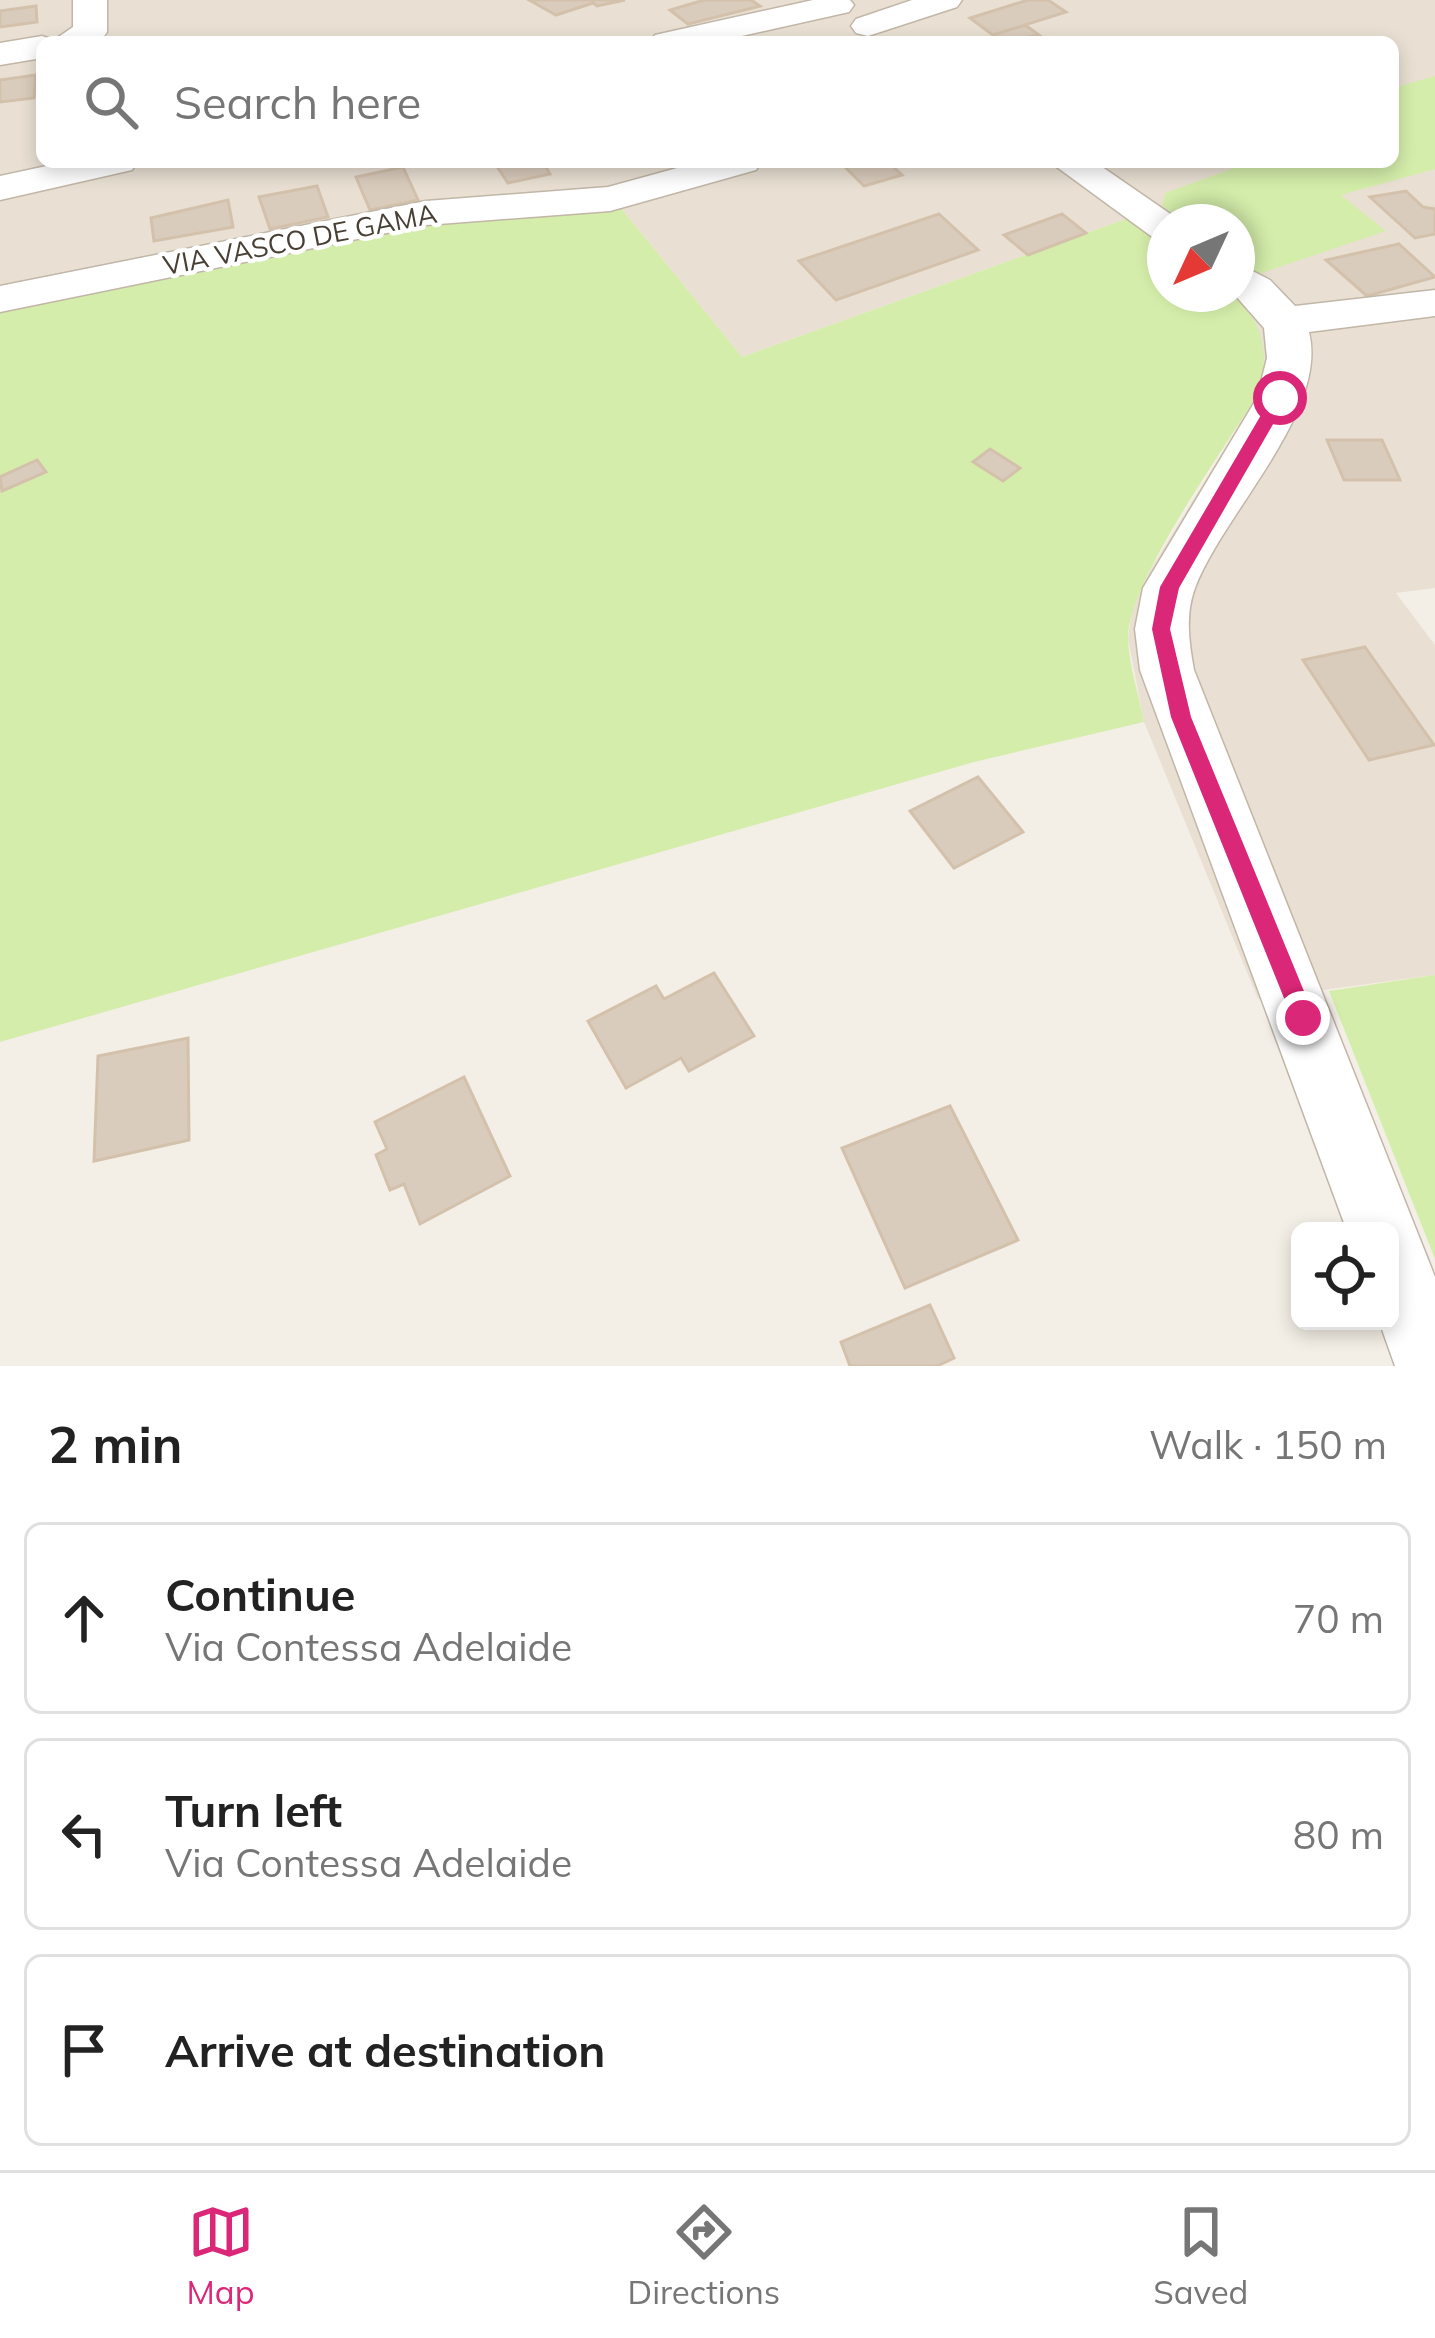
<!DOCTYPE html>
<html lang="en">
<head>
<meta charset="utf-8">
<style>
	:root { --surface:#fff; --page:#f2f2f2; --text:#222; --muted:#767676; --line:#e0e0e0; --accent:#db2777 }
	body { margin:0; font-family:Mulish,sans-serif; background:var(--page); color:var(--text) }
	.controls { position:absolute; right:36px; bottom:36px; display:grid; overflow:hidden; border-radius:18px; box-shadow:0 6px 18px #0003 }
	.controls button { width:108px; height:108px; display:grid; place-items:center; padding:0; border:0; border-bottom:3px solid var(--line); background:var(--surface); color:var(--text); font:60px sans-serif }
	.compass { position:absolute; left:1147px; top:204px; width:108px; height:108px; border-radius:50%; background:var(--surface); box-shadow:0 6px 18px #0003; rotate:226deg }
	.stop { position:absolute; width:36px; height:36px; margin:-27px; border:9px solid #db2777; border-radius:50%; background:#fff }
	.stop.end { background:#db2777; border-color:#fff; box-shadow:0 3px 12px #0008 }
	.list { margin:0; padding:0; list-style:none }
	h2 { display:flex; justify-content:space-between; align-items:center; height:156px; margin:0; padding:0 48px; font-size:51px }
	h2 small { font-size:39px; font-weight:400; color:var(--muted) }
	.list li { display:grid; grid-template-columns:78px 1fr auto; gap:36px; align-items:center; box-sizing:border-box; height:192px; margin:0 24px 24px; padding:0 24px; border:3px solid var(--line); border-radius:18px }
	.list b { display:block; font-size:45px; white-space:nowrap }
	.list p { margin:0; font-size:39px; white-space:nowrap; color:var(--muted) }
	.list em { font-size:39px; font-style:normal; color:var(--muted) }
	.icon { flex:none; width:66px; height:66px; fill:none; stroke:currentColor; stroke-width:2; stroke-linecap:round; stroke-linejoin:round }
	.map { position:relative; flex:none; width:1435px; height:1366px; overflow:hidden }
	.search { position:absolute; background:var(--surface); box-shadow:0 6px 18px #0003; left:36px; right:36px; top:36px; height:132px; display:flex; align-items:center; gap:30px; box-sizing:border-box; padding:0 42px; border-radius:18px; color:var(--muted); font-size:45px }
	.sheet { height:804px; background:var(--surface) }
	nav { display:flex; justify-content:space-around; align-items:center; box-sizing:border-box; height:168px; border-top:3px solid var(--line); background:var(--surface); font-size:33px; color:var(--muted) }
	nav a { display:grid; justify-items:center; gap:6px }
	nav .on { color:var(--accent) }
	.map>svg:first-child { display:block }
	.residential { fill:#e9e0d3; fill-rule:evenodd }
	.green { fill:#d4edaa }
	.building { fill:#daccbd; stroke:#d3c1ac; stroke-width:3 }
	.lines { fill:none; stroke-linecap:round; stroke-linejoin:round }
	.minor-casing { stroke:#c1b6a7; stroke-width:3 }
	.minor { fill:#fff; fill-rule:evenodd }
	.route { fill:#db2777 }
	.labels { text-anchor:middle; stroke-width:9; stroke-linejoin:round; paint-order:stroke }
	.far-street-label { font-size:27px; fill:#483f34; stroke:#fff }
</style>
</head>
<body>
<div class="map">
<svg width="1435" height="1366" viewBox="0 0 1435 1366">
	<rect width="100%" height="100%" fill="#f4efe6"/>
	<path class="residential" d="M0 0H1435V588L1396 593 1435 645V975L1258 999 1144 722 1128 639 1132 610 1149 572 1258 394 1248 310 1233 294H1237V222H1165V239L1139 219H1126L742 357 616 202 0 305ZM42 42H1393V162H42Z"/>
	<path class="green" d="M1435 76V169L1341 195 1386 231 1259 274 1237 258V222H1185L1162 206 1165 193 1251 162H1393V88Z
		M616 202 742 357 1126 219H1139L1165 239V294H1233C1264 326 1270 351 1258 394 1226 447 1127 582 1128 639 1129 666 1139 695 1144 722L974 762 0 1042V305L408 227Z
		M1435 975V1259L1329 991Z"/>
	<path class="building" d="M529 0H625L597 6 593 3 556 15Z
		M704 0H751L760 6 688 24 670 10Z
		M1028 0H1048L1066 12 993 35 970 18Z
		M36 6 37 22 0 27V11Z
		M1025 25 1039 35 1003 42 993 35Z
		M36 75 34 98 0 102V80Z
		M494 162H543L550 174 508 183Z
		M857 162H888L902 175 864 186 844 166Z
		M403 167 418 200 370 210 356 177Z
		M317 186 328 217 270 229 259 197Z
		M1406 191 1423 207 1435 209V234L1415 238 1370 197Z
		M228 200 233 227 154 241 151 218Z
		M939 214 978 250 836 300 799 261Z
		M1062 214 1086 233 1028 255 1004 235Z
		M1399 244 1435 277 1367 296 1326 260Z
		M1327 440H1382L1400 480H1344Z
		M990 449 1020 468 1003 481 973 462Z
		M37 460 46 472 2 491 0 477Z
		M1365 647 1434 745 1369 760 1303 660Z
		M978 777 1023 832 954 868 910 811Z
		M714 973 754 1036 689 1071 681 1058 626 1088 588 1021 656 986 664 999Z
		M188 1038 189 1140 94 1161 98 1056Z
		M464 1077 510 1176 420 1224 404 1184 390 1190 376 1155 387 1149 375 1122Z
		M950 1106 1018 1240 905 1288 842 1148Z
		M930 1305 954 1358 937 1366H850L841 1342Z"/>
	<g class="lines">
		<g class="minor-casing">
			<path id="minor" d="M73 0H107V32L102 39 42 42V58L0 65V43L42 36 54 40 73 27Z
				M813 0H850L854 5 849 12 715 42H650L655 35Z
				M912 0H962L957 7 868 36 856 33 851 26 856 19Z
				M65 162H137L132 170 0 200V176Z
				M699 162H761L756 170 610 211 426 225 0 312V286L426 201 608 187Z
				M1050 162H1095L1182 222H1165V239L1151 236Z
				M1237 263 1270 280 1295 306 1435 290V316L1309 332C1329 412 1222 515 1195 588 1185 615 1189 643 1194 670L1435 1277V1366H1395L1379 1321H1390V1231H1347L1140 670 1135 629 1143 588 1257 398 1267 358 1264 328 1234 294Z"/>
		</g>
		<use href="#minor" class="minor"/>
	</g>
	<path class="route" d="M1280 393 1288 398 1179 588 1170 629 1191 717 1315 1018 1303 1029 1292 1018 1171 717 1152 629 1160 587 1271 398Z"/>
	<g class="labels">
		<g class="far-street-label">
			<text transform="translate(300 240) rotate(-11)" y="9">VIA VASCO DE GAMA</text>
		</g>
	</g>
</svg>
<div class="controls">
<button><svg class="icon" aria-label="locate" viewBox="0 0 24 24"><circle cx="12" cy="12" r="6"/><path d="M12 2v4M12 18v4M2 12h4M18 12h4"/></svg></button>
</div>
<svg class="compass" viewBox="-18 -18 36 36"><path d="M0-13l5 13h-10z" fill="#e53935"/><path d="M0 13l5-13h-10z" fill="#767676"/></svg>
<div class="stop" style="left:1280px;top:398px"></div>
<div class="stop end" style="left:1303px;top:1018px"></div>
<div class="search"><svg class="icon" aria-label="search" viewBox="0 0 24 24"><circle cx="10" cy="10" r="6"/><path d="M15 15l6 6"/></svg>Search here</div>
</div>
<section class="sheet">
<h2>2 min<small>Walk · 150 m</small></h2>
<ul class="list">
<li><svg class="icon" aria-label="ahead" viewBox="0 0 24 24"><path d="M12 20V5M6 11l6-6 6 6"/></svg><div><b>Continue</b><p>Via Contessa Adelaide</p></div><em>70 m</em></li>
<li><svg class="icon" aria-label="left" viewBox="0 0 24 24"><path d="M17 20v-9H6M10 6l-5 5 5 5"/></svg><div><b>Turn left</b><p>Via Contessa Adelaide</p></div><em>80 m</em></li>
<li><svg class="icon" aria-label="arrive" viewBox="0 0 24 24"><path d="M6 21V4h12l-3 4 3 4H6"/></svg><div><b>Arrive at destination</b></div></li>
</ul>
</section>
<nav>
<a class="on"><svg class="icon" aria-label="map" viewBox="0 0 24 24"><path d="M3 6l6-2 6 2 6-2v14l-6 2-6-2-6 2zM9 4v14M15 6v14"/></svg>Map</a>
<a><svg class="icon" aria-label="directions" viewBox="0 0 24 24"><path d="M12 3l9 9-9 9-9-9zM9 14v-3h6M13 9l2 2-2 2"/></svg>Directions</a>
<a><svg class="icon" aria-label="saved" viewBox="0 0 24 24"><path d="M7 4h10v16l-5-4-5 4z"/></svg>Saved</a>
</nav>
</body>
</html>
